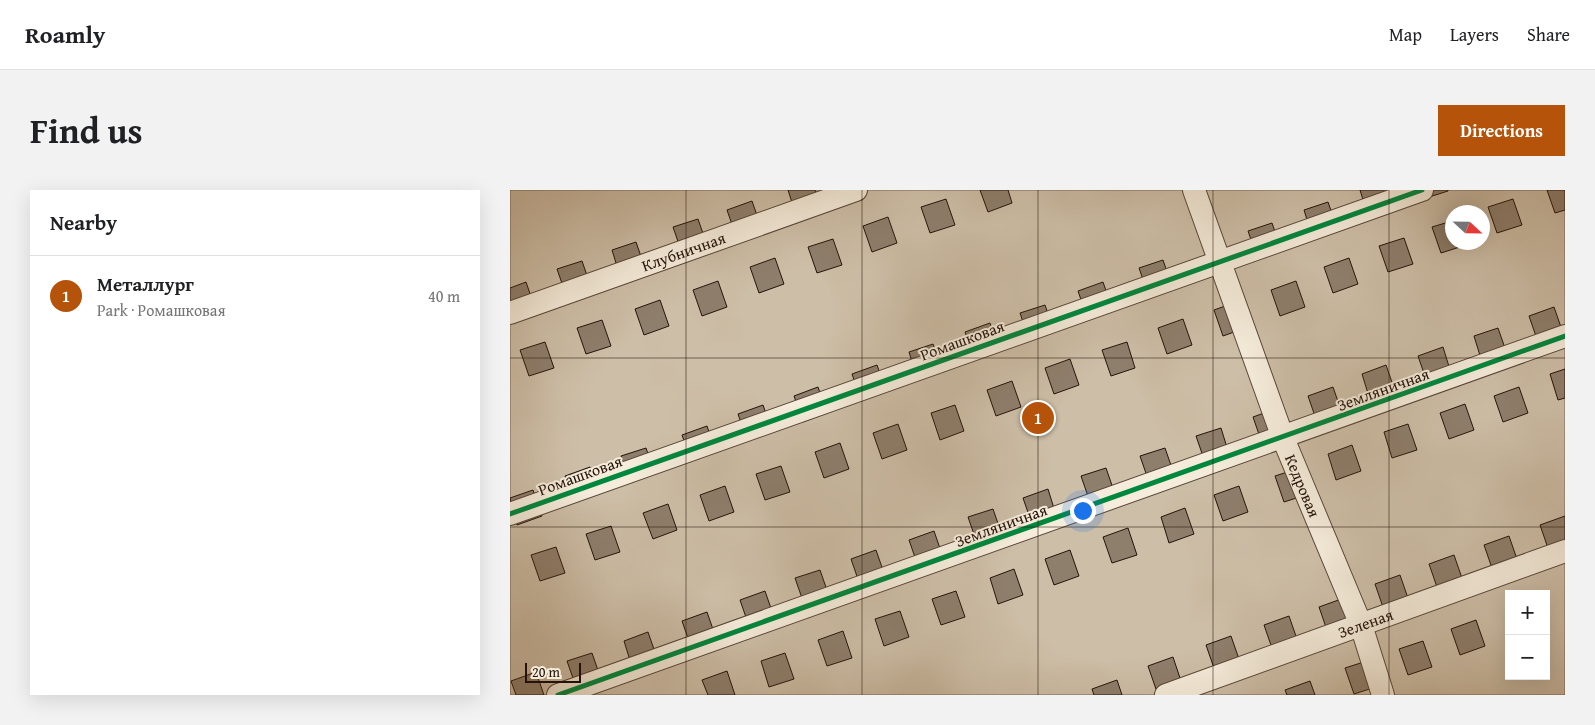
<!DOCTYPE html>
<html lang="en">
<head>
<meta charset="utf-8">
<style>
	:root { --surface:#fff; --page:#f2f2f2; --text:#202124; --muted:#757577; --line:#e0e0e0; --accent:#b45309 }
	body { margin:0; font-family:"Gentium Book Plus",serif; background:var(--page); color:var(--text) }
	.controls { position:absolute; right:15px; bottom:15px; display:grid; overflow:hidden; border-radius:0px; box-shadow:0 5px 20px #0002 }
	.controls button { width:45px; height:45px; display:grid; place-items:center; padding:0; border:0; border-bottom:1px solid var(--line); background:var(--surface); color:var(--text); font:25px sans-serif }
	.compass { position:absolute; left:935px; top:15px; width:45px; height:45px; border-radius:50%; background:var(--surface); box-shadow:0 5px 20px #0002; rotate:112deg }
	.scale { position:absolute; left:15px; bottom:12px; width:56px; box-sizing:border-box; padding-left:5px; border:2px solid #24130a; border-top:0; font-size:14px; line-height:18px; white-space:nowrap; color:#24130a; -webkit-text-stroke:4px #f5ecdb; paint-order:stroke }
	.you { position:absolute; left:572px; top:320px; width:18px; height:18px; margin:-12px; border:4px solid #fff; border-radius:50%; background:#1a73e8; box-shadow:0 0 0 8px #1a73e833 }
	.badge { display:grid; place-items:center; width:32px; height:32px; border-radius:50%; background:var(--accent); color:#fff; font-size:16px; font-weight:700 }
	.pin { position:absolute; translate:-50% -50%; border:2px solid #fff; box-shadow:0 1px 5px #0006 }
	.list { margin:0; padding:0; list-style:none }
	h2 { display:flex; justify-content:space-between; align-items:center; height:65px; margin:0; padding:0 20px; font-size:21px }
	h2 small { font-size:16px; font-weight:400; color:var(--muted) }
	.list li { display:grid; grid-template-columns:32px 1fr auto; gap:15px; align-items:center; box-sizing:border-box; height:80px; padding:0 20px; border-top:1px solid var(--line) }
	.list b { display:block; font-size:19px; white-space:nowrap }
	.list p { margin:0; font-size:16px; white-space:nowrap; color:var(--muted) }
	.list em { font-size:16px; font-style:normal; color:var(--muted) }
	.map { position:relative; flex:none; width:1055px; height:505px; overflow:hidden; border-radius:0px }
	header { display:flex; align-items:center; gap:30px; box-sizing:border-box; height:70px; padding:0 25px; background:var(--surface); border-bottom:1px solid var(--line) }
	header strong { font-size:24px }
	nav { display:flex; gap:28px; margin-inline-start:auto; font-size:18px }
	.intro { display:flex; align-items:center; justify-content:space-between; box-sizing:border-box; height:120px; padding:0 30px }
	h1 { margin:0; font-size:35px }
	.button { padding:12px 22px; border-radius:0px; background:var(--accent); color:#fff; font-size:18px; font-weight:700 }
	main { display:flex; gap:30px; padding:0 30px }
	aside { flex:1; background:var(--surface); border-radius:0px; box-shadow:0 5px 20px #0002 }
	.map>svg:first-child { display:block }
	.green { fill:#cdbea7; stroke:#786858; fill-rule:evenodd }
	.building { fill:#8e7e6c; stroke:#24130a }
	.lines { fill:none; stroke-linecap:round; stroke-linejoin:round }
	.minor-casing { stroke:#574639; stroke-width:24 }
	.minor { stroke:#f5ecdb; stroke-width:22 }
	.cycleway-casing { stroke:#f5ecdb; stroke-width:8 }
	.cycleway { stroke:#00873e; stroke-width:5 }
	.grid { fill:none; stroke:#24130a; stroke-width:1; stroke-opacity:0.55 }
	.labels { text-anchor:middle; stroke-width:4; stroke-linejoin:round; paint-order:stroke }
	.street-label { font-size:16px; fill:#24130a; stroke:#f5ecdb }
</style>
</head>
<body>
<header>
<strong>Roamly</strong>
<nav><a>Map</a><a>Layers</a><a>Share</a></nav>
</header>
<div class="intro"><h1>Find us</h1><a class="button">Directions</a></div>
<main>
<aside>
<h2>Nearby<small></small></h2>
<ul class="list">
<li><span class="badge">1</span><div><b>Металлург</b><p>Park · Ромашковая</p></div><em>40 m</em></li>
</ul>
</aside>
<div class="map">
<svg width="1055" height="505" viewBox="0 0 1055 505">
	<rect width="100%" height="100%" fill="#f0e1c7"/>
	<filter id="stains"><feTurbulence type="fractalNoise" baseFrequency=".004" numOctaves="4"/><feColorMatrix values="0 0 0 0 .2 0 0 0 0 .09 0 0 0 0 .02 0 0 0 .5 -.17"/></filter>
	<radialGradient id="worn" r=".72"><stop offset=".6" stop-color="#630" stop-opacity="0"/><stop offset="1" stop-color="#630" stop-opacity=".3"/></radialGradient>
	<path class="green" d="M0 0H1055V505H0ZM942 22H972V52H942ZM999 404H1036V486H999Z"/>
	<path class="building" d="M278 0H305L311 16 286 25Z
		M470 0H498L502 13 478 22Z
		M850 0H878L879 5 854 13Z
		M910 0H938V1L913 9Z
		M1037 0H1055V20L1045 23Z
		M436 9 445 35 420 43 411 17Z
		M1003 9 1012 35 987 43 978 17Z
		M242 11 251 37 226 46 217 20Z
		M818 12 827 38 802 46 794 20Z
		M378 27 387 53 362 62 353 36Z
		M188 29 197 55 172 63 163 37Z
		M942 31V52H955L956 55 931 63 922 37Z
		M762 33 771 59 747 67 738 41Z
		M894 48 903 74 878 82 869 56Z
		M323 49 332 75 307 83 298 57Z
		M126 52 135 78 110 86 102 60Z
		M265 68 274 94 249 103 240 77Z
		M839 68 848 94 823 103 814 77Z
		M653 70 662 96 638 104 629 78Z
		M72 71 81 97 56 105 47 79Z
		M208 91 217 117 192 126 183 100Z
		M786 91 795 117 770 126 761 100Z
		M16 92 25 118 0 127V98Z
		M593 92 602 118 577 127 568 101Z
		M150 110 159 136 134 145 125 119Z
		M729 111 738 137 713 146 704 120Z
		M535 115 544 141 519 150 510 123Z
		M1044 117 1053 143 1028 152 1019 126Z
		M673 129 682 155 657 164 648 138Z
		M92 130 101 156 76 164 67 138Z
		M480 133 489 159 464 168 455 142Z
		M988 138 997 164 972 172 964 146Z
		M35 152 44 178 19 186 10 160Z
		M617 152 625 178 601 186 592 160Z
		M423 154 432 180 407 188 399 162Z
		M933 157 941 183 917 192 908 166Z
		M560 169 569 195 544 204 535 178Z
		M367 175 376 201 351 210 342 184Z
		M876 175 885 201 860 210 852 184Z
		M1055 179V208L1048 210 1040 184Z
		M502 191 511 217 486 226 477 200Z
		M308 197 317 223 293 232 284 206Z
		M823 197 832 223 807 232 798 206Z
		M1009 197 1018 223 993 232 984 206Z
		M955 214 964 240 939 249 930 223Z
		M253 215 262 241 237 250 228 224Z
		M445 215 454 241 430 250 421 223Z
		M768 218 776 244 752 253 743 227Z
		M388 234 397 260 372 269 363 243Z
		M898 234 907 260 882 268 874 242Z
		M197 236 206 262 181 271 172 245Z
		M711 238 719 264 695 272 686 246Z
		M330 253 339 279 314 288 305 262Z
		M842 255 851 281 826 290 818 264Z
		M136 258 145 284 120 292 111 266Z
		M655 258 664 284 639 292 630 266Z
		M271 276 280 302 255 310 246 284Z
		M80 277 89 304 64 312 55 286Z
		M596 278 605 304 580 312 571 286Z
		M790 278 799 304 774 312 765 286Z
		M215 296 224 322 199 331 190 305Z
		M729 296 738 322 713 331 704 305Z
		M538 299 546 325 522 334 513 308Z
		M23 300 32 326 7 335 0 308Z
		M158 314 167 340 143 349 133 323Z
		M675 318 684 344 659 353 651 327Z
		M483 319 492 345 467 353 458 327Z
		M1055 326V355L1039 361 1030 335Z
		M101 336 110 362 85 370 76 344Z
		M618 338 627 365 602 373 593 347Z
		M424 341 433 367 408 376 399 350Z
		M999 346 1008 372 983 381 974 355Z
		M46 357 55 383 30 391 21 365Z
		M366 360 375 386 350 395 341 369Z
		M560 360 569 386 544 395 535 369Z
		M944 365 953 391 928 400 919 374Z
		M504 379 513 405 488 414 480 388Z
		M310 380 319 406 294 414 285 388Z
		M890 385 899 411 874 420 865 394Z
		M255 401 264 427 239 436 230 410Z
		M446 401 455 427 431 435 422 409Z
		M834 408 843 434 818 443 809 417Z
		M390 421 399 447 374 456 365 429Z
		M197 422 206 448 181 457 172 431Z
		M779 426 788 452 763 461 754 435Z
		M966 430 975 456 950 465 941 439Z
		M333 441 342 468 317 476 308 450Z
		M138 442 147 468 122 477 114 451Z
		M721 446 730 472 705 481 696 455Z
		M913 451 922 477 898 485 889 459Z
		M82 463 91 489 66 497 57 471Z
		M275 463 284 489 259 497 251 471Z
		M663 467 672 494 647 502 638 476Z
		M860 470 869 496 844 504 835 478Z
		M217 481 225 505H198L192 490Z
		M26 482 34 505H6L1 491Z
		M607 490 612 505H584L582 499Z
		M800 491 805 505H777L775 500Z"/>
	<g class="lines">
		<g class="minor-casing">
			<g id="minor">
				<path id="s1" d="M684 0 773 248 851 435 873 505"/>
				<path id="s2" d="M0 123 346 0"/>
				<path d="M0 324 912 0"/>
				<path d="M48 505 1055 146"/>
				<path id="s3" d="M656 505 1055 361"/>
			</g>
		</g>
		<use href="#minor" class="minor"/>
		<g class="cycleway-casing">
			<path id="cycleway" d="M0 324 912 0
				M48 505 1055 146"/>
		</g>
		<use href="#cycleway" class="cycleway"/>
	</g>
	<path class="grid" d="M176 0V505M352 0V505M528 0V505M703 0V505M879 0V505M0 168H1055M0 337H1055"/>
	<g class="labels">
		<g class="street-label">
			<text dy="6" stroke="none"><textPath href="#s2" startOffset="184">Клубничная</textPath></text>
			<text transform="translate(452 150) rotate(-20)" y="6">Ромашковая</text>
			<text transform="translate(873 199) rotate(-20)" y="6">Земляничная</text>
			<text transform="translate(70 285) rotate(-20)" y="6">Ромашковая</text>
			<text dy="6" stroke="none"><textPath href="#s1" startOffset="315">Кедровая</textPath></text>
			<text transform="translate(491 335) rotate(-20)" y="6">Земляничная</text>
			<text dy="6" stroke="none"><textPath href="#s3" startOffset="212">Зеленая</textPath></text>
		</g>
	</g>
	<rect width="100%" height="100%" filter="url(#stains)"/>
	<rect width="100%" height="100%" fill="url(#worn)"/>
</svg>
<div class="controls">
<button>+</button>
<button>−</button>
</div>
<svg class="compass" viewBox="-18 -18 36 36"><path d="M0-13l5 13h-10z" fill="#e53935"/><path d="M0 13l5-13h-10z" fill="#757577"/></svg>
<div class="scale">20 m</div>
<div class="you"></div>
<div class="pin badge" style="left:528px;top:228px">1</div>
</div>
</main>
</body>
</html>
